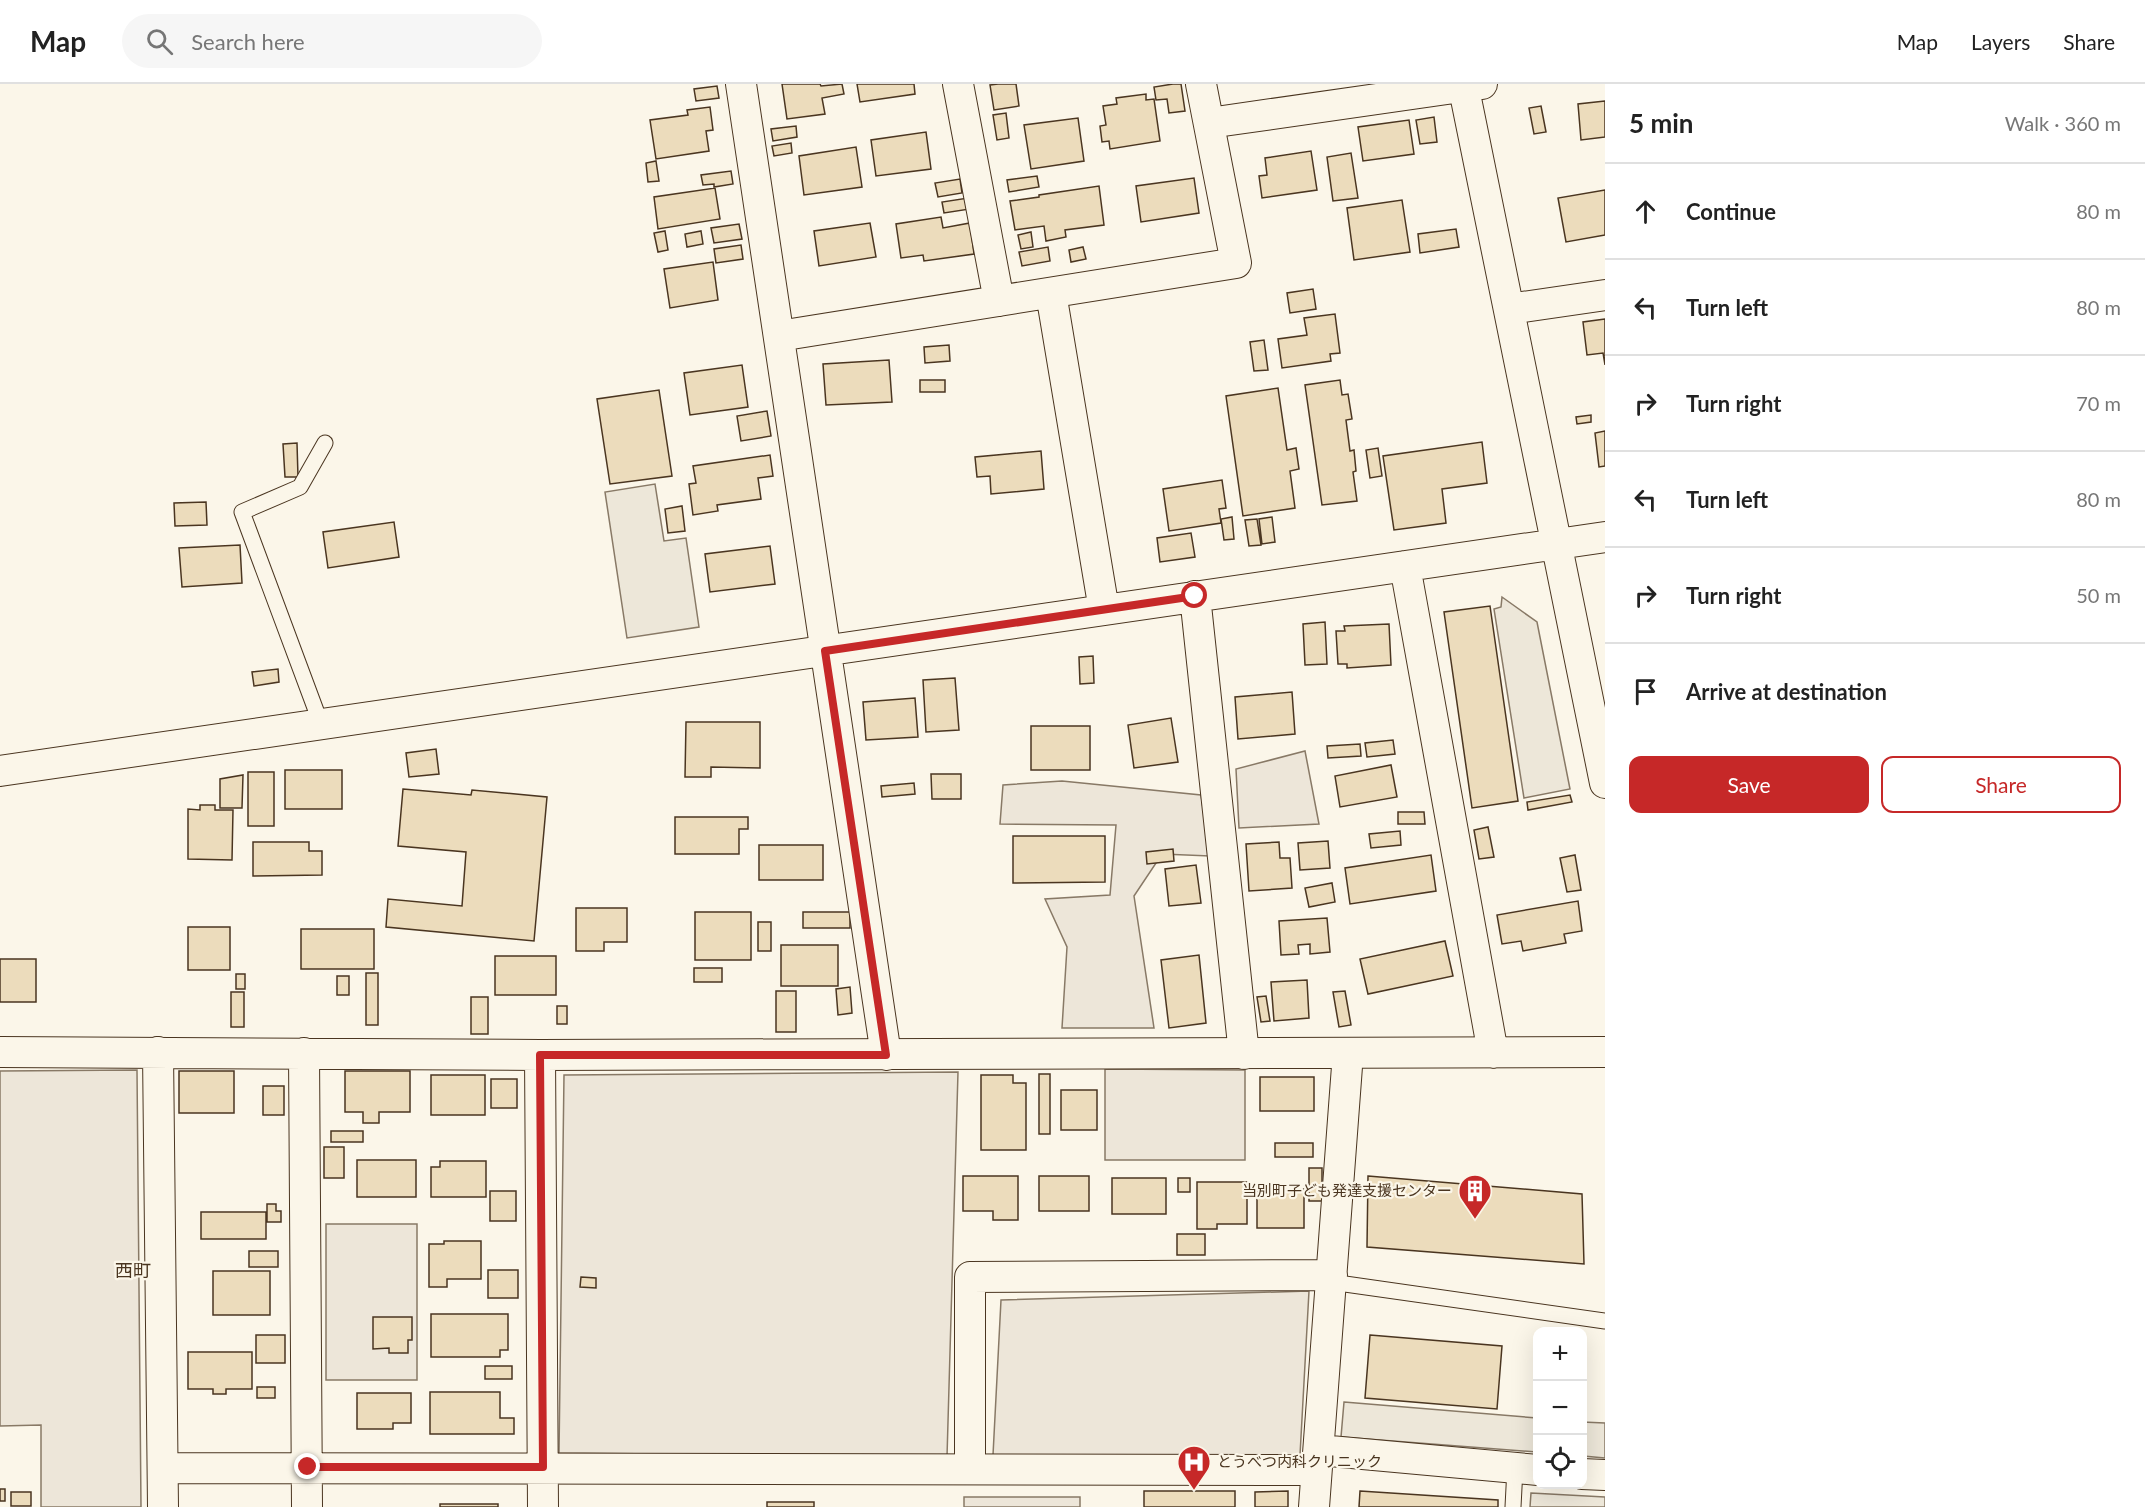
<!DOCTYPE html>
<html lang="en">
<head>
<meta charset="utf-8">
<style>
	:root { --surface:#fff; --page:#f6f6f6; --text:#222; --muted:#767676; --line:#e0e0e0; --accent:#c62828 }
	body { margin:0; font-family:Lato,"Noto Sans JP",sans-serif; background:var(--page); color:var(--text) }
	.controls { position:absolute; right:18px; bottom:18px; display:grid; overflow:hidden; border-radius:12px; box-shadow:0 6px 24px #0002 }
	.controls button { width:54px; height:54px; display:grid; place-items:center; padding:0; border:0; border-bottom:2px solid var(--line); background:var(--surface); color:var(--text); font:30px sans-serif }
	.stop { position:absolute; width:18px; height:18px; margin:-14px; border:4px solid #c62828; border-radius:50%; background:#fff }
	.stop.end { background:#c62828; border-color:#fff; box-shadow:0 2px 6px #0008 }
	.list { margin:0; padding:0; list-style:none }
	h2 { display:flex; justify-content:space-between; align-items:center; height:78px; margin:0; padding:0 24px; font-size:26px }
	h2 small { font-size:20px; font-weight:400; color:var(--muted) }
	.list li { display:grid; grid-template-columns:39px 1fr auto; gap:18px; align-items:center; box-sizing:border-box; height:96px; padding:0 24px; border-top:2px solid var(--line) }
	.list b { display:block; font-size:22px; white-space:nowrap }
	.list em { font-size:20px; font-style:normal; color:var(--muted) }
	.actions { display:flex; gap:12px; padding:18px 24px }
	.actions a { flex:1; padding:14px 0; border:2px solid var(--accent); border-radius:12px; text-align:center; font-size:21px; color:var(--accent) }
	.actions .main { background:var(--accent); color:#fff }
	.icon { flex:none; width:33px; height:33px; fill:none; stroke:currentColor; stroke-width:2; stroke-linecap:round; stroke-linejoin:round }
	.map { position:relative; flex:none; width:1605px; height:1423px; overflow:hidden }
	header { display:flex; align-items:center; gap:36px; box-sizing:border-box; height:84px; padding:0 30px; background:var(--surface); border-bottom:2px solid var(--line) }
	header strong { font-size:28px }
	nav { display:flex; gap:33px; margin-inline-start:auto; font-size:21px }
	.search { width:420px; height:54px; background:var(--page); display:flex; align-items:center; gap:15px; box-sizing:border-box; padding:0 21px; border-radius:33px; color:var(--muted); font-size:22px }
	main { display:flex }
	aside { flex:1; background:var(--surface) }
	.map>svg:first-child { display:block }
	.green { fill:#ede6d9; stroke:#887966; stroke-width:1.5 }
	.parking { fill:#ede7d9; stroke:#887966; stroke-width:1.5 }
	.building { fill:#ecdcbc; stroke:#4a3520; stroke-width:1.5 }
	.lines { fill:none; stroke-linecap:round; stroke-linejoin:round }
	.service-casing { stroke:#4a3520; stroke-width:17 }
	.minor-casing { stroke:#4a3520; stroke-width:32 }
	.service { stroke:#fbf6e9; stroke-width:15 }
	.minor { stroke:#fbf6e9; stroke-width:30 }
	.route { stroke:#c62828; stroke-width:8 }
	.labels { text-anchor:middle; stroke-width:4.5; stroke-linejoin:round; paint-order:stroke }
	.poi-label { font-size:15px; fill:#4a3520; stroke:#fbf6e9; text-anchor:end }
	.quarter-label { font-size:18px; fill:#4a3520; stroke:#fbf6e9 }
</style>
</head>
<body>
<header>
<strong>Map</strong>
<div class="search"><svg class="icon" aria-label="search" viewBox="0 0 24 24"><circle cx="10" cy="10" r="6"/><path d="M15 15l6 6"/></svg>Search here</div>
<nav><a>Map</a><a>Layers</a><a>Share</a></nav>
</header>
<main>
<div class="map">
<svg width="1605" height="1423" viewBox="0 0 1605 1423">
	<rect width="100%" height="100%" fill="#fbf6e9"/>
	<path class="green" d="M1305 667 1319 740 1239 744 1236 685Z
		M1062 697 1201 711 1210 772 1162 770 1134 812 1154 944H1062L1067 863 1045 815 1110 811 1116 741 1000 740 1003 701Z
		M1105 985 1245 986V1076H1105Z
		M137 986 141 1423H41V1341L0 1342V987Z
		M958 988 947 1373 559 1369 564 991Z
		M326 1140H417V1296H326Z
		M1309 1207 1300 1371H993L1001 1216Z
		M964 1413H1080V1423H964Z"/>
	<path class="parking" d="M655 400 664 457 686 454 699 543 627 554 605 408Z
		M1502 513 1537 538 1570 705 1524 714 1494 525 1501 523Z
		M1344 1318 1537 1334V1368L1341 1353Z
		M1582 1338 1605 1339V1374L1583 1372Z
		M1531 1409 1605 1413V1423H1530Z"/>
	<path class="building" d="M782 0H820L821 2 842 0 844 10 822 14 825 30 787 35Z
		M857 0H914L915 10 860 18Z
		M998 0H1016L1019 22 994 26 990 1Z
		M1173 0H1181L1185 27 1169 29 1167 15 1156 16 1154 3Z
		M717 2 719 14 696 17 694 5Z
		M1146 10V16L1154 15 1160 57 1110 65 1109 57 1102 58 1100 42 1106 41 1103 22 1117 20 1116 14Z
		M1605 17V53L1581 56 1578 20Z
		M1541 22 1546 48 1534 50 1529 24Z
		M710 23 713 46 706 47 709 67 656 75 650 36 688 31 687 26Z
		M1006 29 1009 54 997 56 993 31Z
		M1434 33 1437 58 1420 60 1416 36Z
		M1078 34 1084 77 1031 85 1024 41Z
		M1409 36 1414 70 1363 77 1358 43Z
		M796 42 797 53 773 57 771 45Z
		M926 48 931 85 876 92 871 56Z
		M791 59 792 69 774 72 772 62Z
		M856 63 862 103 804 111 799 72Z
		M1311 67 1317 106 1262 114 1259 92 1267 91 1265 74Z
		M1351 69 1358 114 1333 117 1327 73Z
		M656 77 659 97 648 98 646 79Z
		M731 87 733 100 714 103V100L703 101 701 91Z
		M1037 92 1039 103 1009 108 1007 96Z
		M1194 94 1199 129 1141 138 1136 102Z
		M960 95 962 109 938 113 935 99Z
		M1099 102 1104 141 1065 146 1066 153 1046 157 1044 142 1015 146 1010 117 1039 113V111Z
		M715 104 720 135 658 145 654 113Z
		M1605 106V151L1566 158 1558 114Z
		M968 114 970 125 944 129 942 118Z
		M1402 116 1410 168 1354 176 1347 124Z
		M941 133 943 144 970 139 974 170 924 177 923 171 901 174 896 140Z
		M870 139 876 173 819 182 814 147Z
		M739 140 742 155 714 159 711 144Z
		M1456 145 1459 163 1420 169 1418 150Z
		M665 147 668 166 658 168 654 149Z
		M701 147 703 160 687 163 685 150Z
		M1031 148 1033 163 1021 165 1018 151Z
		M741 161 743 175 716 179 714 165Z
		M1048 163 1050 177 1022 182 1019 168Z
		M1083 163 1086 175 1071 178 1069 166Z
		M713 178 718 216 670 224 664 185Z
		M1313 205 1316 225 1290 229 1287 209Z
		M1335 230 1340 269 1330 270 1331 277 1282 284 1278 255 1307 251 1304 234Z
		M1605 235V281L1603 269 1587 271 1583 238Z
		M1264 256 1268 286 1254 287 1250 258Z
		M949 261 950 277 925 279 924 263Z
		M889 276 892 318 826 321 823 280Z
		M742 281 748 323 690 331 684 289Z
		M920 296H945V308H920Z
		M1340 296 1342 311 1348 310 1352 335 1346 336 1350 367 1354 366 1356 387 1353 388 1357 417 1322 421 1305 301Z
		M1278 304 1287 366 1296 364 1299 385 1290 387 1295 424 1243 432 1226 312Z
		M659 306 672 392 610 400 597 315Z
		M767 327 771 352 741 357 737 332Z
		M1591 331V338L1577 340 1576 333Z
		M1605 347V382L1599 383 1595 349Z
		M1482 358 1487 399 1442 405 1446 439 1394 446 1383 372Z
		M297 359 298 393H285L283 360Z
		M1378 364 1382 392 1370 394 1366 366Z
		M1041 367 1044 405 991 410 990 392 977 393 975 373Z
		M770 371 773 392 758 394 761 415 717 421 718 427 693 431 689 400 696 399 693 382Z
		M1222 396 1226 424 1219 425 1221 439 1169 447 1163 405Z
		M206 418 207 441 175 442 174 419Z
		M682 422 685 447 668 449 665 425Z
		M1232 433 1234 455 1224 456 1221 435Z
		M1272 433 1275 458 1262 460 1259 435Z
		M1257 435 1261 461 1249 462 1245 436Z
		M394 438 399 473 328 484 323 448Z
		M1191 449 1195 473 1160 478 1157 454Z
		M240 461 242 499 182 503 179 464Z
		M770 462 775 500 710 508 705 470Z
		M1490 522 1518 717 1472 724 1444 528Z
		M1325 538 1327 580 1305 581 1303 540Z
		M1389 540 1391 581 1347 584V580H1338L1336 547H1345L1344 542Z
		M1093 572 1094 599 1080 600 1079 573Z
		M278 585 279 598 254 602 252 588Z
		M955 594 959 646 926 648 923 596Z
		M1292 608 1295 650 1238 655 1235 613Z
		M915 614 918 653 866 656 863 618Z
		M1171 634 1178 678 1134 684 1128 641Z
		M686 638H760V684L711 683V693H685Z
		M1031 642H1090V686H1031Z
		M1393 656 1395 670 1367 673 1365 659Z
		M1360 660 1361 672 1328 674 1327 662Z
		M436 665 439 690 409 693 406 669Z
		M1391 681 1397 713 1340 723 1335 692Z
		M285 686H342V725H285Z
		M248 688H274V742H248Z
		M931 690H961V715H932Z
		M243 691 242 724H220V695Z
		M914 699 915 710 882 713 881 702Z
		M403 705 471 711 472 706 547 713 534 857 386 843 388 815 462 822 466 768 398 762Z
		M1570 711 1572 718 1528 726 1527 718Z
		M200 721H215V726H233L232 776 188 775V725L200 726Z
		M1398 728H1424L1425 740H1398Z
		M675 733H748V745H739V770H675Z
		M1488 743 1494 773 1479 775 1474 746Z
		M1400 747 1401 761 1371 764 1369 750Z
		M1013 752H1105V798L1013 799Z
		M1328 757 1330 784 1300 786 1298 759Z
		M253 758H309V767H322V791L253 792Z
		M1279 758 1280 774H1290L1292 804 1249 807 1246 760Z
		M759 761H823V796H759Z
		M1173 765 1174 777 1147 780 1146 768Z
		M1431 771 1436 807 1350 820 1345 784Z
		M1575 771 1581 806 1567 808 1560 774Z
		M1196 781 1201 819 1169 822 1165 785Z
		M1332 799 1335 818 1309 823 1305 804Z
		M1578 817 1582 847 1564 850 1566 859 1523 867 1521 857 1502 860 1497 831Z
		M576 824H627V858H604V867H576Z
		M695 828H751V876H695Z
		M803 828H850V844H803Z
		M1327 834 1330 868 1310 870V860L1298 861 1299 870 1281 871 1279 837Z
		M758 838H771V867H758Z
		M188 843H230V886H188Z
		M301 845H374V885H301Z
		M1445 857 1453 892 1368 910 1360 875Z
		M781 861H838V902H781Z
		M1199 871 1206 939 1169 944 1161 876Z
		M495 872H556V911H495Z
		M0 875H36V918H0Z
		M694 884H722V898H694Z
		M366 889H378V941H366Z
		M236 890H245V905H236Z
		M337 892H349V911H337Z
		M1307 896 1309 934 1274 937 1271 898Z
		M850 903 852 929 838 931 836 905Z
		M776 907H796V948H776Z
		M1345 907 1351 941 1339 943 1333 908Z
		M231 908H244V943H231Z
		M1266 912 1270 937 1261 938 1257 913Z
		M471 913H488V950H471Z
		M557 922H567V940H557Z
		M179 987H234V1029H179Z
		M345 987H410V1028H379V1039H363V1028H345Z
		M1039 990H1050V1050H1039Z
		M431 991H485V1031H431Z
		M981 991H1013V999H1026V1066H981Z
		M1260 993H1314V1027H1260Z
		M491 995H517V1024H491Z
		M263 1002H284V1031H263Z
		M1061 1006H1097V1046H1061Z
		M331 1047H363V1058H331Z
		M1275 1059H1313V1073H1275Z
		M324 1063H344V1094H324Z
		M357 1076H416V1113H357Z
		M440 1077H486V1113H431V1083H440Z
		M1309 1084H1322V1117H1309Z
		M963 1092H1018V1136H993V1127H963Z
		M1039 1092H1089V1127H1039Z
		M1368 1092 1582 1110 1584 1180 1367 1163Z
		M1112 1094H1166V1130H1112Z
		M1178 1094H1190V1108H1178Z
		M1197 1098H1247V1140H1217V1145H1197Z
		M1257 1105H1304V1144H1257Z
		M490 1107H516V1137H490Z
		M267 1120H276V1127H281V1138H267Z
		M201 1128H266V1155H201Z
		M1177 1150H1205V1171H1177Z
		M444 1157H481V1195H447V1203H429V1160H444Z
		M249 1167H278V1183H249Z
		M488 1186H518V1214H488Z
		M213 1187H270V1231H213Z
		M581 1193 596 1194V1204L580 1203Z
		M431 1230H508V1266H500V1273H431Z
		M373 1233H412V1256H408V1269H389V1264L373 1265Z
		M256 1251H285V1279H256Z
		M1370 1251 1502 1262 1497 1325 1365 1314Z
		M188 1268H252V1305H226V1310H213V1305H188Z
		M485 1282H512V1295H485Z
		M257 1303H275V1314H257Z
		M430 1308H500V1334H514V1350H430Z
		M357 1309H411V1339H393V1345H357Z
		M0 1405H5V1417H0Z
		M1144 1407H1235V1423H1144Z
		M1288 1407V1423H1255V1408Z
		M1360 1407 1498 1416V1423H1359Z
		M11 1408H31V1422H11Z
		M767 1418H814V1423H767Z
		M440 1420H498V1423H440Z"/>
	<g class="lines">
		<g class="service-casing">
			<path id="service" d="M321 640 242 428 300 403 325 359
				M1331 1198 1605 1237
				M1513 1423 1515 1384"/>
		</g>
		<g class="minor-casing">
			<path id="minor" d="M741 0 886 971
				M958 0 999 217
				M1463 0 1605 699
				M1209 39 1482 0
				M1051 209 1104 526
				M1509 225 1605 211
				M779 252 1236 179 1201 0
				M1405 482 1493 969
				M1195 512 1244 970
				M0 687 1605 453
				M0 968 540 971 1605 968
				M158 968 163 1423
				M304 969 307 1423
				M540 971 543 1423
				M1319 1366 1538 1386
				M163 1384 1316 1386
				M970 1385V1193L1332 1191
				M1582 1390 1605 1391
				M1314 1423 1348 969"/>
		</g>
		<use href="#service" class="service"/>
		<use href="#minor" class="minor"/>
	</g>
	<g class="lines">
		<path class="route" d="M308 1383H543L540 971H886L825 567 1195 512"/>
	</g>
	<defs>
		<g id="building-pin" transform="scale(1.725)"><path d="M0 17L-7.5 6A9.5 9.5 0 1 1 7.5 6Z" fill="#c62828" stroke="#fbf6e9"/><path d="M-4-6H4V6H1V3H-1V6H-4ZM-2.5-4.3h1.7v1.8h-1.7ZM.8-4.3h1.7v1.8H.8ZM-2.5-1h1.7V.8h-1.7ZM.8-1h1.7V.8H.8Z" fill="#fff"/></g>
		<g id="hospital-pin" transform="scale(1.725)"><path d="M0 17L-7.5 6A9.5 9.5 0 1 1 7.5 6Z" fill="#c62828" stroke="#fbf6e9"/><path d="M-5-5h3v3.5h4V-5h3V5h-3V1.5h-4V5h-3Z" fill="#fff"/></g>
	</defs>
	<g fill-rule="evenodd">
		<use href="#building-pin" x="1475" y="1107"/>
		<use href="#hospital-pin" x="1194" y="1378"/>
	</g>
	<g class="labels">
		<g class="poi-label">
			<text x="1452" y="1112">当別町子ども発達支援センター</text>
			<text x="1217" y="1383" text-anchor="start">とうべつ内科クリニック</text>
		</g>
		<g class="quarter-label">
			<text x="133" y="1193">西町</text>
		</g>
	</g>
</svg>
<div class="controls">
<button>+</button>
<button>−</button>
<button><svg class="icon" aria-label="locate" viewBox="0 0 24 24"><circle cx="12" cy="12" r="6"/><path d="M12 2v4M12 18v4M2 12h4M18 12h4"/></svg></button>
</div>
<div class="stop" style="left:1195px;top:512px"></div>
<div class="stop end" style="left:308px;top:1383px"></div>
</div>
<aside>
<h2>5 min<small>Walk · 360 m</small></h2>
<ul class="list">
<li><svg class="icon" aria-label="ahead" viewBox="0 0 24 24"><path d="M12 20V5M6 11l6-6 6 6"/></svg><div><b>Continue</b></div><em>80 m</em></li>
<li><svg class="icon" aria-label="left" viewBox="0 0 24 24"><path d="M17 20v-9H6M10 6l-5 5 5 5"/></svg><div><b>Turn left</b></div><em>80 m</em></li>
<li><svg class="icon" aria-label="right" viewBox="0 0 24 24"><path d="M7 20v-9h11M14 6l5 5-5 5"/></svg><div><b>Turn right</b></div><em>70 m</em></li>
<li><svg class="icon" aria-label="left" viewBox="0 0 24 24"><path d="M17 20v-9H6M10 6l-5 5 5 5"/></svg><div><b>Turn left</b></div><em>80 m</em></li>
<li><svg class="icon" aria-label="right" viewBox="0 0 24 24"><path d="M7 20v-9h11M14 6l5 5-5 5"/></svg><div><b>Turn right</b></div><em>50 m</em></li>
<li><svg class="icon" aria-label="arrive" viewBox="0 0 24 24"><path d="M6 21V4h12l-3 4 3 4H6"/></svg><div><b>Arrive at destination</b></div></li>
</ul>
<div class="actions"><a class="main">Save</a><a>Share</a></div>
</aside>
</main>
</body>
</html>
